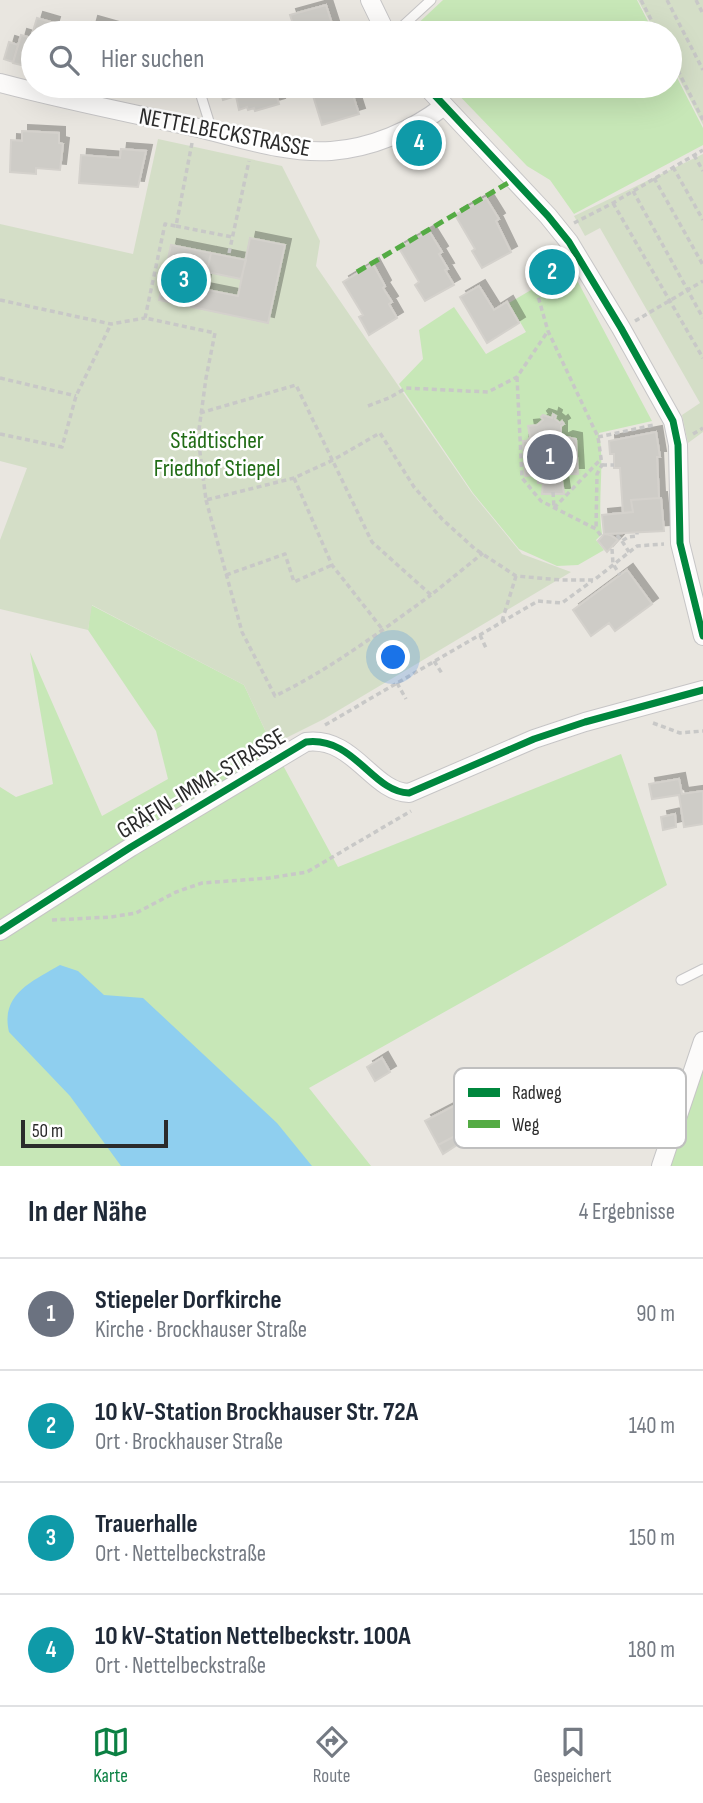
<!DOCTYPE html>
<html lang="de">
<head>
<meta charset="utf-8">
<style>
	:root { --surface:#fff; --page:#f2f2f3; --text:#1f2937; --muted:#747a83; --line:#e0e1e3; --accent:#0b8043 }
	body { margin:0; font-family:"Sofia Sans Condensed",sans-serif; background:var(--page); color:var(--text) }
	.scale { position:absolute; left:21px; bottom:18px; width:147px; box-sizing:border-box; padding-left:7px; border:4px solid #2b2b2b; border-top:0; font-size:19px; line-height:24px; white-space:nowrap; color:#2b2b2b; -webkit-text-stroke:5px #fff; paint-order:stroke }
	.you { position:absolute; left:394px; top:658px; width:24px; height:24px; margin:-18px; border:5px solid #fff; border-radius:50%; background:#1a73e8; box-shadow:0 0 0 10px #1a73e833 }
	.badge { display:grid; place-items:center; width:46px; height:46px; border-radius:50%; background:var(--accent); color:#fff; font-size:23px; font-weight:700 }
	.pin { position:absolute; translate:-50% -50%; border:4px solid #fff; box-shadow:0 2px 7px #0006 }
	.list { margin:0; padding:0; list-style:none }
	h2 { display:flex; justify-content:space-between; align-items:center; height:91px; margin:0; padding:0 28px; font-size:30px }
	h2 small { font-size:23px; font-weight:400; color:var(--muted) }
	.list li { display:grid; grid-template-columns:46px 1fr auto; gap:21px; align-items:center; box-sizing:border-box; height:112px; padding:0 28px; border-top:2px solid var(--line) }
	.list b { display:block; font-size:26px; white-space:nowrap }
	.list p { margin:0; font-size:23px; white-space:nowrap; color:var(--muted) }
	.list em { font-size:23px; font-style:normal; color:var(--muted) }
	.icon { flex:none; width:38px; height:38px; fill:none; stroke:currentColor; stroke-width:2; stroke-linecap:round; stroke-linejoin:round }
	.map { position:relative; flex:none; width:703px; height:1166px; overflow:hidden }
	.search { position:absolute; background:var(--surface); box-shadow:0 7px 28px #0002; left:21px; right:21px; top:21px; height:77px; display:flex; align-items:center; gap:18px; box-sizing:border-box; padding:0 24px; border-radius:38px; color:var(--muted); font-size:26px }
	.sheet { height:539px; background:var(--surface) }
	nav { display:flex; justify-content:space-around; align-items:center; box-sizing:border-box; height:98px; border-top:2px solid var(--line); background:var(--surface); font-size:19px; color:var(--muted) }
	nav a { display:grid; justify-items:center; gap:4px }
	nav .on { color:var(--accent) }
	.map>svg:first-child { display:block }
	.green { fill:#c7e7b7 }
	.cemetery { fill:#d4dec7 }
	.water { fill:#8fcfef }
	.building { fill:#ceccc7; stroke:#d4d1cc; stroke-width:2; filter:url(#shadow) }
	.lines { fill:none; stroke-linecap:round; stroke-linejoin:round }
	.service-casing { stroke:#c6c5c6; stroke-width:11 }
	.minor-casing { stroke:#c6c5c6; stroke-width:20 }
	.path { stroke:#c8c8c7; stroke-width:3.5; stroke-dasharray:5 3.5; stroke-linecap:butt }
	.service { stroke:#fcfbfa; stroke-width:9 }
	.minor { stroke:#fcfbfa; stroke-width:18 }
	.quiet { stroke:#54ab44; stroke-width:5; stroke-dasharray:10 5; stroke-linecap:butt }
	.cycleway-casing { stroke:#fff; stroke-width:11 }
	.cycleway { stroke:#00873e; stroke-width:7 }
	.labels { text-anchor:middle; stroke-width:5; stroke-linejoin:round; paint-order:stroke }
	.street-label { font-size:24px; fill:#2b2b2b; stroke:#fff }
	.park-label { font-size:24px; fill:#216c16; stroke:#fff }
	.key { fill:#fff; stroke:#bfbfbf; stroke-width:2 }
	.key-label { font-size:19px; fill:#2b2b2b }
</style>
</head>
<body>
<div class="map">
<svg width="703" height="1166" viewBox="0 0 703 1166">
	<defs>
		<filter id="shadow"><feDropShadow dx="6" dy="-6" stdDeviation="0" flood-color="#0004"/></filter>
	</defs>
	<rect width="100%" height="100%" fill="#e9e6e0"/>
	<path class="green" d="M443 0H637L654 33H414L411 30Z
		M670 64 703 128V145L574 214 550 180 527 166 450 86H670Z
		M570 267 652 421 599 433C605 466 597 500 602 534L596 540 604 550 578 565 557 566 519 549 473 493 399 384 423 359 419 330 454 307 486 354 526 332 509 303Z
		M91 605 244 685 272 745 338 867 621 754 667 885 562 946 309 1088 371 1166H0V787L16 797 53 784 30 652 102 816 168 779 156 731 88 630Z
		M703 1071V1166H670Z"/>
	<path class="cemetery" d="M638 0H703V125L670 61V33H656Z
		M158 139 282 166 320 241 316 266 472 493 522 554 571 572 324 719 272 745 244 685 92 605 88 630 0 609V540L27 468 0 461V224L133 254Z
		M703 154V432L688 443 682 415 700 403 600 228 585 236 574 216Z"/>
	<path class="water" d="M60 965 78 971 104 995 143 998 277 1123 312 1166H121L70 1096 9 1032C0 994 33 981 60 965Z"/>
	<path class="building" d="M326 5 335 33H296L290 15Z
		M37 18 54 23 51 33H33V68L13 63 21 35 31 38Z
		M92 22 131 33H89Z
		M9 42 18 45 13 62 4 59Z
		M151 86H188L189 91 152 92Z
		M219 86H274L279 104 255 111 254 108 248 110 247 107 239 110 236 96 223 100Z
		M310 86H350L359 114 322 125Z
		M22 131 59 133V143L63 144 60 170 36 168V174L10 172 11 140 22 141Z
		M121 149 146 151 138 187 79 183 81 155 120 158Z
		M486 198 499 219 496 221 511 252 482 268 472 251 475 249 455 215Z
		M429 231 442 252 439 254 448 269 445 270 454 285 425 301 415 285 419 282 399 248Z
		M250 238 285 245 268 323 159 300 171 245 211 253 203 289 238 296Z
		M211 253 246 260 241 279 207 272Z
		M373 264 385 286 383 288 392 302 389 304 397 318 369 335 359 317 363 315 343 282Z
		M479 286 494 310 507 302 519 323 487 343 460 297Z
		M553 414 556 416 555 419 560 423 562 421 564 424 561 426V440L567 437 576 439 578 474H561L564 494H542L543 483H538L537 475 525 476 523 441H527L530 437 528 426 537 425 543 420 541 417 543 415 552 418Z
		M656 432 660 457H657L659 498 631 500 633 512 623 513 620 468H614V454H610L609 441Z
		M661 498 664 531 604 534 602 515 633 512 631 500Z
		M604 534 610 535 618 540 607 552 598 541Z
		M627 570 652 604 615 631 609 623 591 636 573 610Z
		M679 779 682 794 703 791V824L684 827 679 795 652 799 649 784Z
		M675 814 676 827 663 830 661 817Z
		M382 1058 390 1072 375 1081 367 1067Z
		M467 1099 480 1123 438 1145 425 1121Z
		M474 1126 477 1132 443 1154 438 1145Z"/>
	<g class="lines">
		<g class="service-casing">
			<path id="service" d="M395 33 431 0
				M198 86 212 131
				M681 980 703 969"/>
		</g>
		<g class="minor-casing">
			<path id="minor" d="M370 0 386 33
				M0 83C64 100 129 113 194 127 238 137 285 154 331 151 371 148 412 131 444 106
				M426 86 548 216 569 242 621 328 673 421 678 445 680 543 703 636
				M0 931 131 847 306 742C354 736 372 792 409 793L534 739 585 722 703 690
				M661 1166 703 1041"/>
		</g>
		<path class="path" d="M641 0 658 33
			M667 0 703 70
			M696 0 703 14
			M670 55 703 120
			M192 143 176 226 165 224 145 318 215 333 206 378 198 437 206 500 294 478 333 460 380 433 414 487 442 519 475 549 516 576 561 580H594L637 546 664 544
			M694 155 703 171
			M673 167 703 220
			M654 178 703 265
			M633 191 703 318
			M613 203 703 358
			M574 223 613 203 703 150
			M176 226 232 237
			M229 253 249 161
			M529 265 548 331 598 437 602 465 597 474 596 529
			M0 300 111 324 145 318
			M635 321 703 281
			M517 377 522 478 541 501 596 529 602 537
			M0 378 76 396
			M368 406 389 398 406 388 488 392 517 377 548 331
			M200 413 296 385 372 542 431 595 483 553
			M0 434 62 447 76 396 111 324
			M693 434 703 428
			M598 437 654 425
			M602 465H614
			M294 478 332 565 383 630
			M553 492 554 508
			M206 500 242 632 275 696C331 669 381 631 431 595
			M554 508 601 459
			M617 535 622 541 628 537 637 536V533
			M622 541 629 552
			M612 549 613 564 620 575
			M226 575 285 554 294 582 332 565
			M502 621 516 576
			M480 635 486 648
			M434 661 443 675
			M397 683 406 699
			M653 723 680 733 703 731
			M325 725 538 601 562 603 592 581
			M52 920 111 917 136 913 176 892 202 883 269 878 307 872 411 811"/>
		<use href="#service" class="service"/>
		<use href="#minor" class="minor"/>
		<path class="quiet" d="M357 272 513 180"/>
		<g class="cycleway-casing">
			<path id="cycleway" d="M426 86 548 216 569 242 621 328 673 421 678 445 680 543 703 636
				M0 931 131 847 306 742C354 736 372 792 409 793L534 739 585 722 703 690"/>
		</g>
		<use href="#cycleway" class="cycleway"/>
	</g>
	<g class="labels">
		<g class="street-label">
			<text transform="translate(225 132) rotate(11)" y="8">NETTELBECKSTRASSE</text>
			<text transform="translate(201 783) rotate(-31)" y="8">GRÄFIN-IMMA-STRASSE</text>
		</g>
		<g class="park-label">
			<text x="217" y="448">Städtischer<tspan x="217" dy="28">Friedhof Stiepel</tspan></text>
		</g>
	</g>
	<rect x="454" y="1068" width="232" height="80" rx="10" class="key"/>
	<rect x="468" y="1088" width="32" height="9" fill="#00873e"/>
	<rect x="468" y="1120" width="32" height="8" fill="#54ab44"/>
	<g class="key-label">
		<text x="512" y="1099">Radweg</text>
		<text x="512" y="1131">Weg</text>
	</g>
</svg>
<div class="scale">50 m</div>
<div class="you"></div>
<div class="pin badge" style="left:550px;top:457px;background:#6b7280">1</div>
<div class="pin badge" style="left:552px;top:272px;background:#0f9aa8">2</div>
<div class="pin badge" style="left:184px;top:280px;background:#0f9aa8">3</div>
<div class="pin badge" style="left:419px;top:143px;background:#0f9aa8">4</div>
<div class="search"><svg class="icon" aria-label="search" viewBox="0 0 24 24"><circle cx="10" cy="10" r="6"/><path d="M15 15l6 6"/></svg>Hier suchen</div>
</div>
<section class="sheet">
<h2>In der Nähe<small>4 Ergebnisse</small></h2>
<ul class="list">
<li><span class="badge" style="background:#6b7280">1</span><div><b>Stiepeler Dorfkirche</b><p>Kirche · Brockhauser Straße</p></div><em>90 m</em></li>
<li><span class="badge" style="background:#0f9aa8">2</span><div><b>10 kV-Station Brockhauser Str. 72A</b><p>Ort · Brockhauser Straße</p></div><em>140 m</em></li>
<li><span class="badge" style="background:#0f9aa8">3</span><div><b>Trauerhalle</b><p>Ort · Nettelbeckstraße</p></div><em>150 m</em></li>
<li><span class="badge" style="background:#0f9aa8">4</span><div><b>10 kV-Station Nettelbeckstr. 100A</b><p>Ort · Nettelbeckstraße</p></div><em>180 m</em></li>
</ul>
</section>
<nav>
<a class="on"><svg class="icon" aria-label="map" viewBox="0 0 24 24"><path d="M3 6l6-2 6 2 6-2v14l-6 2-6-2-6 2zM9 4v14M15 6v14"/></svg>Karte</a>
<a><svg class="icon" aria-label="directions" viewBox="0 0 24 24"><path d="M12 3l9 9-9 9-9-9zM9 14v-3h6M13 9l2 2-2 2"/></svg>Route</a>
<a><svg class="icon" aria-label="saved" viewBox="0 0 24 24"><path d="M7 4h10v16l-5-4-5 4z"/></svg>Gespeichert</a>
</nav>
</body>
</html>
